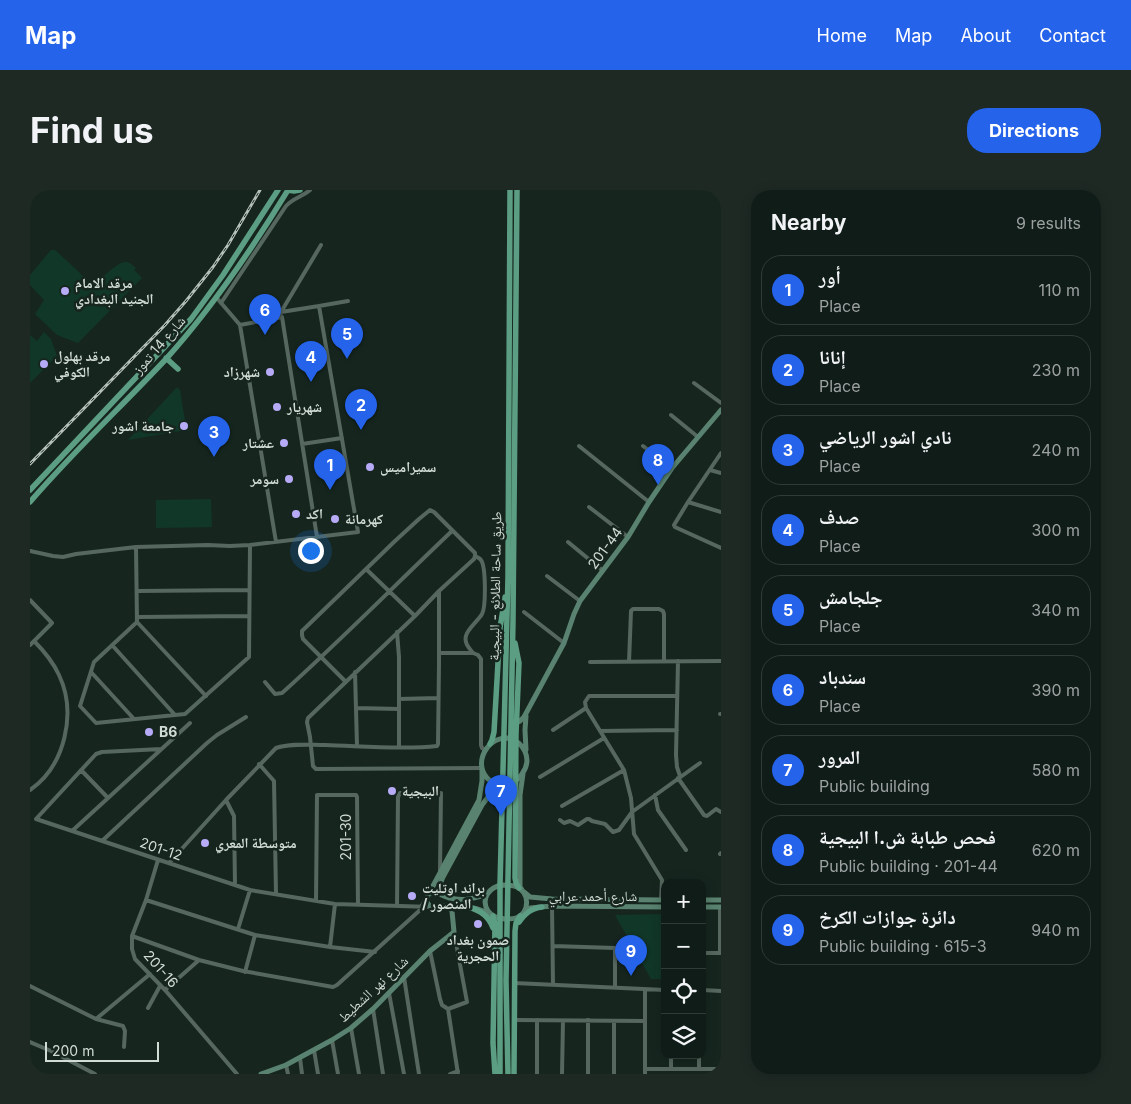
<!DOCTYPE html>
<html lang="en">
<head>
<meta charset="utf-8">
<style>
	:root { --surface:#101c17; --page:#1e2924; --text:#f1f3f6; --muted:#9ca1a1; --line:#303a36; --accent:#2563eb }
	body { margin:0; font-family:Inter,"Noto Naskh Arabic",sans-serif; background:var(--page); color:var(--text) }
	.controls { position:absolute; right:15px; bottom:15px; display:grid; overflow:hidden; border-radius:10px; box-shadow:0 2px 12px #0003 }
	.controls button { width:45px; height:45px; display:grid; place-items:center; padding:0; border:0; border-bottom:1px solid var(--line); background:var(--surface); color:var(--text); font:25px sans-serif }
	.scale { position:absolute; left:15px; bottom:12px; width:114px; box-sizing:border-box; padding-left:5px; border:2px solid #d2dcd7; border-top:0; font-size:14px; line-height:18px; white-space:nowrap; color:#d2dcd7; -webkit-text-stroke:4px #16261f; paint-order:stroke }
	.you { position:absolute; left:280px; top:360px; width:18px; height:18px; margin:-12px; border:4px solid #fff; border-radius:50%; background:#1a73e8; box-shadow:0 0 0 8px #1a73e833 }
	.badge { display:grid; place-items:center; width:32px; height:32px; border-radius:50%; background:var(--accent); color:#fff; font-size:16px; font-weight:700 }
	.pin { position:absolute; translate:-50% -41px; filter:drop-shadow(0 1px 2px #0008) }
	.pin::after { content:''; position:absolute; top:26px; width:18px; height:15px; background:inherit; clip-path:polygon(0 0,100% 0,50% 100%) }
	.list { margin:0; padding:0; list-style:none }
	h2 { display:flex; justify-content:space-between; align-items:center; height:65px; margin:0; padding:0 20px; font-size:21px }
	h2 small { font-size:16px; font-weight:400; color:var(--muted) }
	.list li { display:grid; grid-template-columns:32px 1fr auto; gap:15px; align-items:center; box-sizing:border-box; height:70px; margin:0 10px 10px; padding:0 10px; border:1px solid var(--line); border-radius:20px }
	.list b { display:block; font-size:19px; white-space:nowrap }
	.list p { margin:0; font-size:16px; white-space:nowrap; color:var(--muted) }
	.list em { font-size:16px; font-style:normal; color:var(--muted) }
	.icon { flex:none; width:28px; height:28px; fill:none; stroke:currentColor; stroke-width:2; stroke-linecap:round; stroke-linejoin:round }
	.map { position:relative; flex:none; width:691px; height:884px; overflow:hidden; border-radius:20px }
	header { display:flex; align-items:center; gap:30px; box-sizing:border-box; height:70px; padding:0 25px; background:var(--accent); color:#fff }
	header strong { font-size:24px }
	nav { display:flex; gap:28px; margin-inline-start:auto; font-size:18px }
	.intro { display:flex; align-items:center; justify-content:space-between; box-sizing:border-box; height:120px; padding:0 30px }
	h1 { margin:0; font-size:35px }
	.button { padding:12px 22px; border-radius:20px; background:var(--accent); color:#fff; font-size:18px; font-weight:700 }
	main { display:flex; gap:30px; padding:0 30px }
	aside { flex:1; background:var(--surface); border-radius:20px; box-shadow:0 2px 12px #0003 }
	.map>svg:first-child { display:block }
	.green { fill:#113728 }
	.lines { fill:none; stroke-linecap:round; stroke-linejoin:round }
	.street { stroke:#55675e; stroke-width:4 }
	.secondary { stroke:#598370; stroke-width:5 }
	.primary { stroke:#5c9e83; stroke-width:5.5 }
	.rail-casing { stroke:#b6c1bc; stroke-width:3 }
	.rail { stroke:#16261f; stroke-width:1; stroke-dasharray:4; stroke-linecap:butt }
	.poi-dot { fill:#b7abf8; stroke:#16261f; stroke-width:2 }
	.labels { text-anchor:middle; stroke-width:5; stroke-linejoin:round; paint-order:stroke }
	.poi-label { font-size:14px; font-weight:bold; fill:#d2dcd7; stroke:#16261f; text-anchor:start }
	.street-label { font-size:14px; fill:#d2dcd7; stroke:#16261f }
</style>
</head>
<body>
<header>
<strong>Map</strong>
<nav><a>Home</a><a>Map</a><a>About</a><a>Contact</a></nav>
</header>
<div class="intro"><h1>Find us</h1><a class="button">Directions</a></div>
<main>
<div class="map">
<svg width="691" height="884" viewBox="0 0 691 884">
	<rect width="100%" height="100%" fill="#16261f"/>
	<path class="green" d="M21 60H25L47 80 62 96C68 91 88 72 95 72 99 71 103 76 106 78L104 80 112 88 48 153 27 145 5 124 14 110 0 95V85Z
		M14 142 21 149 27 166 0 193V145L7 151Z
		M146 198H148L150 200 156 237V240L98 250Z
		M181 309 182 337 126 338V310Z
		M635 724V789H621L585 725Z"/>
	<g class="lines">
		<path class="street" d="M186 107 210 135 246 352
			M191 113 256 16C263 8 272 7 280 0
			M251 122 291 55
			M251 123V122L289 116
			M210 135 252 127 287 347
			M664 193 691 213
			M641 225 668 247
			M272 254 312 248
			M549 256 619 312
			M613 256 642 278
			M691 263 658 312 644 335 645 337 647 338 691 358
			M680 280 691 283
			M658 312 691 322
			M559 317 598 347
			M538 352 572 380
			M106 357 107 432 176 506
			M0 361 23 366 33 367 46 364 106 357 178 355 200 356 220 355 328 342 289 116 318 111
			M445 366 444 369 409 401 385 426 278 528 277 532 280 547 283 576 286 579 452 578
			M336 379 385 426
			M517 386 550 411
			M107 401 219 400
			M0 410 22 433 0 455
			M494 422 534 453
			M107 427 219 426
			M107 432 64 472 50 516 66 533 155 524 219 467 220 355
			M367 442 369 467V557
			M82 455 145 525
			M409 463H443L448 465 451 469V555L452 558 455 560
			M648 471 646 565 647 577 650 586
			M560 472 691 471
			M599 472 601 421 603 419H629L633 421 634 424V471
			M61 482 104 529
			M325 482 327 556
			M315 491 273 449 272 445V441L365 351 389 329 400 320 404 322 445 363V366C447 367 450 368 451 370 456 377 456 417 452 424 448 431 437 439 436 446 434 453 439 458 443 463
			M235 492 245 504 252 503C310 451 365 395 422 341
			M369 509 408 508
			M326 518 369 519
			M690 524H691
			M523 540 556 518
			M570 541 647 540
			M131 559 72 562 66 564 6 629 220 700 305 714 402 717
			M229 574 244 591 246 704
			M51 580 78 608
			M510 587 574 548
			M648 588 674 625 677 626 686 619 691 622
			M0 600C35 576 47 523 29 485 23 472 14 461 4 451
			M625 605 628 620 656 660
			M196 610 204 626 205 695
			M532 616 594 580
			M530 630 534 633 540 631 548 635 557 629H559L562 631 575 634 583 642 589 640 602 622 670 573
			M42 641 160 533
			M72 651 177 553 187 545 216 527
			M690 664 691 663
			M128 670 116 710 102 746V759L105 769 135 800 207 884
			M139 673 196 610 246 558C261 553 279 555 295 555 331 556 372 560 407 556L408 554 409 475V401
			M116 710 225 745 300 757 345 762
			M631 710 632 690 604 644 601 608 594 580 556 518 555 512 559 506H647
			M286 711 287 605H326L327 607 328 715
			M367 716 368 607 370 603H411L410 681
			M522 716 523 794
			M690 717V763
			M208 739 220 700
			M102 746 169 770 213 781 303 797 307 795 389 721 396 708
			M523 756 585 758V797
			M300 757 305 714
			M400 761 410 809 412 815 418 819
			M672 763H691
			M215 782 225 745
			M374 787 389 884
			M484 793 635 800
			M0 796 66 829 120 784
			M135 800 169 770
			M672 800 691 801
			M359 803 374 884
			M118 818 130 796
			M343 819 353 884
			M418 819 437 812 424 742
			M418 819 428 884
			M66 829 93 836 95 841 94 857
			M484 830 615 831
			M321 838 329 884
			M302 850 308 884
			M0 852 21 861 65 884
			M284 860 288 884
			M270 868 272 884
			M256 875 258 884
			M615 879H691
			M641 879V865
			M669 879V865
			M420 884 428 881
			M507 884V830
			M532 884 533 831
			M558 884V830
			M584 884V831
			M615 884V800"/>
		<path class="secondary" d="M496 526 495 540 496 560
			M484 534 490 531 494 527 534 453 544 424 550 411 598 347 619 312 642 278 691 220
			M477 548C494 551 503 569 492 584 473 611 438 584 457 558 462 551 469 548 477 548Z
			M452 579V591L449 610 396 709C397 712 397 714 400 716 404 719 418 715 424 716 438 716 451 718 463 726
			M472 695C477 695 483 695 487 697 500 703 500 723 486 728 483 729 479 729 475 729 468 728 462 727 458 721 450 708 460 697 472 695Z
			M492 700 490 697V605L493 584
			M494 702 500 707 522 709 635 710
			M398 704 404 702C410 704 415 707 420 708 431 711 448 709 457 703
			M419 708C409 703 409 695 413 687L452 615 462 602 471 596
			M672 710H691
			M672 717H691
			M493 723 500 718 522 716 635 717
			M231 884 256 875 302 850 321 838 343 819 400 761 424 742 422 721 418 717 413 716"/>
		<path class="primary" d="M258 0 264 1 270 0
			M136 168 148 179
			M0 300 161 129 193 85 248 0
			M0 312C43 262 91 217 136 169 182 118 222 59 258 0
			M485 453 489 473 486 544 485 688 486 693 489 698
			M460 554 462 550 464 542 470 438 475 407
			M438 717C450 720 459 726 463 738
			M463 726 465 734 463 853 465 884
			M489 732C495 724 501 718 512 717
			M470 884V695L478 387 480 0
			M478 884 476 791 483 431 487 0
			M484 884 485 741 486 733 490 726"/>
		<g class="rail-casing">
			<path id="rail" d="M0 274 135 135 156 111 183 77 198 55 230 0"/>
		</g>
		<use href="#rail" class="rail"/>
	</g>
	<g class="poi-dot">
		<circle cx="35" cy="101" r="5"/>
		<circle cx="14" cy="174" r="5"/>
		<circle cx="240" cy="182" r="5"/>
		<circle cx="247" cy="217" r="5"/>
		<circle cx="154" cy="236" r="5"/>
		<circle cx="254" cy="253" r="5"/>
		<circle cx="340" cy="277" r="5"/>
		<circle cx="259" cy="289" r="5"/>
		<circle cx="266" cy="324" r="5"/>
		<circle cx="305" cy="329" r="5"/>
		<circle cx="119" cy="542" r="5"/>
		<circle cx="362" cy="601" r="5"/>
		<circle cx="175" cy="653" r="5"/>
		<circle cx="382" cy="706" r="5"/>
		<circle cx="448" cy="734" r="5"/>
	</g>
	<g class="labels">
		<g class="poi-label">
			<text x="45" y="98">مرقد الامام<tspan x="45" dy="16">الجنيد البغدادي</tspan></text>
			<text x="24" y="171">مرقد بهلول<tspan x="24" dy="16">الكوفي</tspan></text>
			<text x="230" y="187" text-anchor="end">شهرزاد</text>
			<text x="257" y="222">شهريار</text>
			<text x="144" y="241" text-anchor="end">جامعة اشور</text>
			<text x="244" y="258" text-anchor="end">عشتار</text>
			<text x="350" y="282">سميراميس</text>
			<text x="249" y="294" text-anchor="end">سومر</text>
			<text x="276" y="329">اكد</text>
			<text x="315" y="334">كهرمانة</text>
			<text x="129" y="547">B6</text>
			<text x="372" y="606">البيجية</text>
			<text x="185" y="658">متوسطة المعري</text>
			<text x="392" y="703">براند اوتليت<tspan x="392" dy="16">/ المنصور</tspan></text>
			<text x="448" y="755" text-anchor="middle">صمون بغداد<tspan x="448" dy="16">الحجرية</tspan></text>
		</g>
		<g class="street-label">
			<text transform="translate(129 155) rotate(-49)" y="5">شارع 14 تموز</text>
			<text transform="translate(575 358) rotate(-54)" y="5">201-44</text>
			<text transform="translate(465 396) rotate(-89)" y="5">طريق ساحة الطلائع - البيجية</text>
			<text transform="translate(316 647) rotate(-90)" y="5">201-30</text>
			<text transform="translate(131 659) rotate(19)" y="5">201-12</text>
			<text x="563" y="711">شارع أحمد عرابي</text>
			<text transform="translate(131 779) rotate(49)" y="5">201-16</text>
			<text transform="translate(343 799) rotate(-43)" y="5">شارع نهر الشطيط</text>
		</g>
	</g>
</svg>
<div class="controls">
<button>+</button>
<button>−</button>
<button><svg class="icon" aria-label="locate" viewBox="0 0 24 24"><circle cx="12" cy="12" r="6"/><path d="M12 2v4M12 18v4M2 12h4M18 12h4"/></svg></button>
<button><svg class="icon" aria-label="layers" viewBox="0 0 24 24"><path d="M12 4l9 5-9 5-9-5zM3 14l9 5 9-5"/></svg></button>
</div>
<div class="scale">200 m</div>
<div class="you"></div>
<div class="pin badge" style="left:300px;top:300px">1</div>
<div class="pin badge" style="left:331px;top:240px">2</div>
<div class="pin badge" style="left:184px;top:267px">3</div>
<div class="pin badge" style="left:281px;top:192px">4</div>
<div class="pin badge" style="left:317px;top:169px">5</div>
<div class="pin badge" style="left:235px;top:145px">6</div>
<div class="pin badge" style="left:471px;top:626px">7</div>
<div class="pin badge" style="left:628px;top:295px">8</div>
<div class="pin badge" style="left:601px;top:786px">9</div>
</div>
<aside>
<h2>Nearby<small>9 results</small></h2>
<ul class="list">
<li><span class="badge">1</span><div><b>أور</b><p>Place</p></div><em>110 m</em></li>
<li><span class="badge">2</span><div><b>إنانا</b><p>Place</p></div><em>230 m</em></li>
<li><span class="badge">3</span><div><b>نادي اشور الرياضي</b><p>Place</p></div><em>240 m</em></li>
<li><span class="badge">4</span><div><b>صدف</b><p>Place</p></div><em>300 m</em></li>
<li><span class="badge">5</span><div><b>جلجامش</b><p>Place</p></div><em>340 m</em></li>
<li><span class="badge">6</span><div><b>سندباد</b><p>Place</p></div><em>390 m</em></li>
<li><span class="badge">7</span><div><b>المرور</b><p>Public building</p></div><em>580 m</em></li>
<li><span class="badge">8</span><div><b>فحص طبابة ش.ا البيجية</b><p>Public building · 201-44</p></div><em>620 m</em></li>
<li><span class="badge">9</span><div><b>دائرة جوازات الكرخ</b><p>Public building · 615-3</p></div><em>940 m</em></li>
</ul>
</aside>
</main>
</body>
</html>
